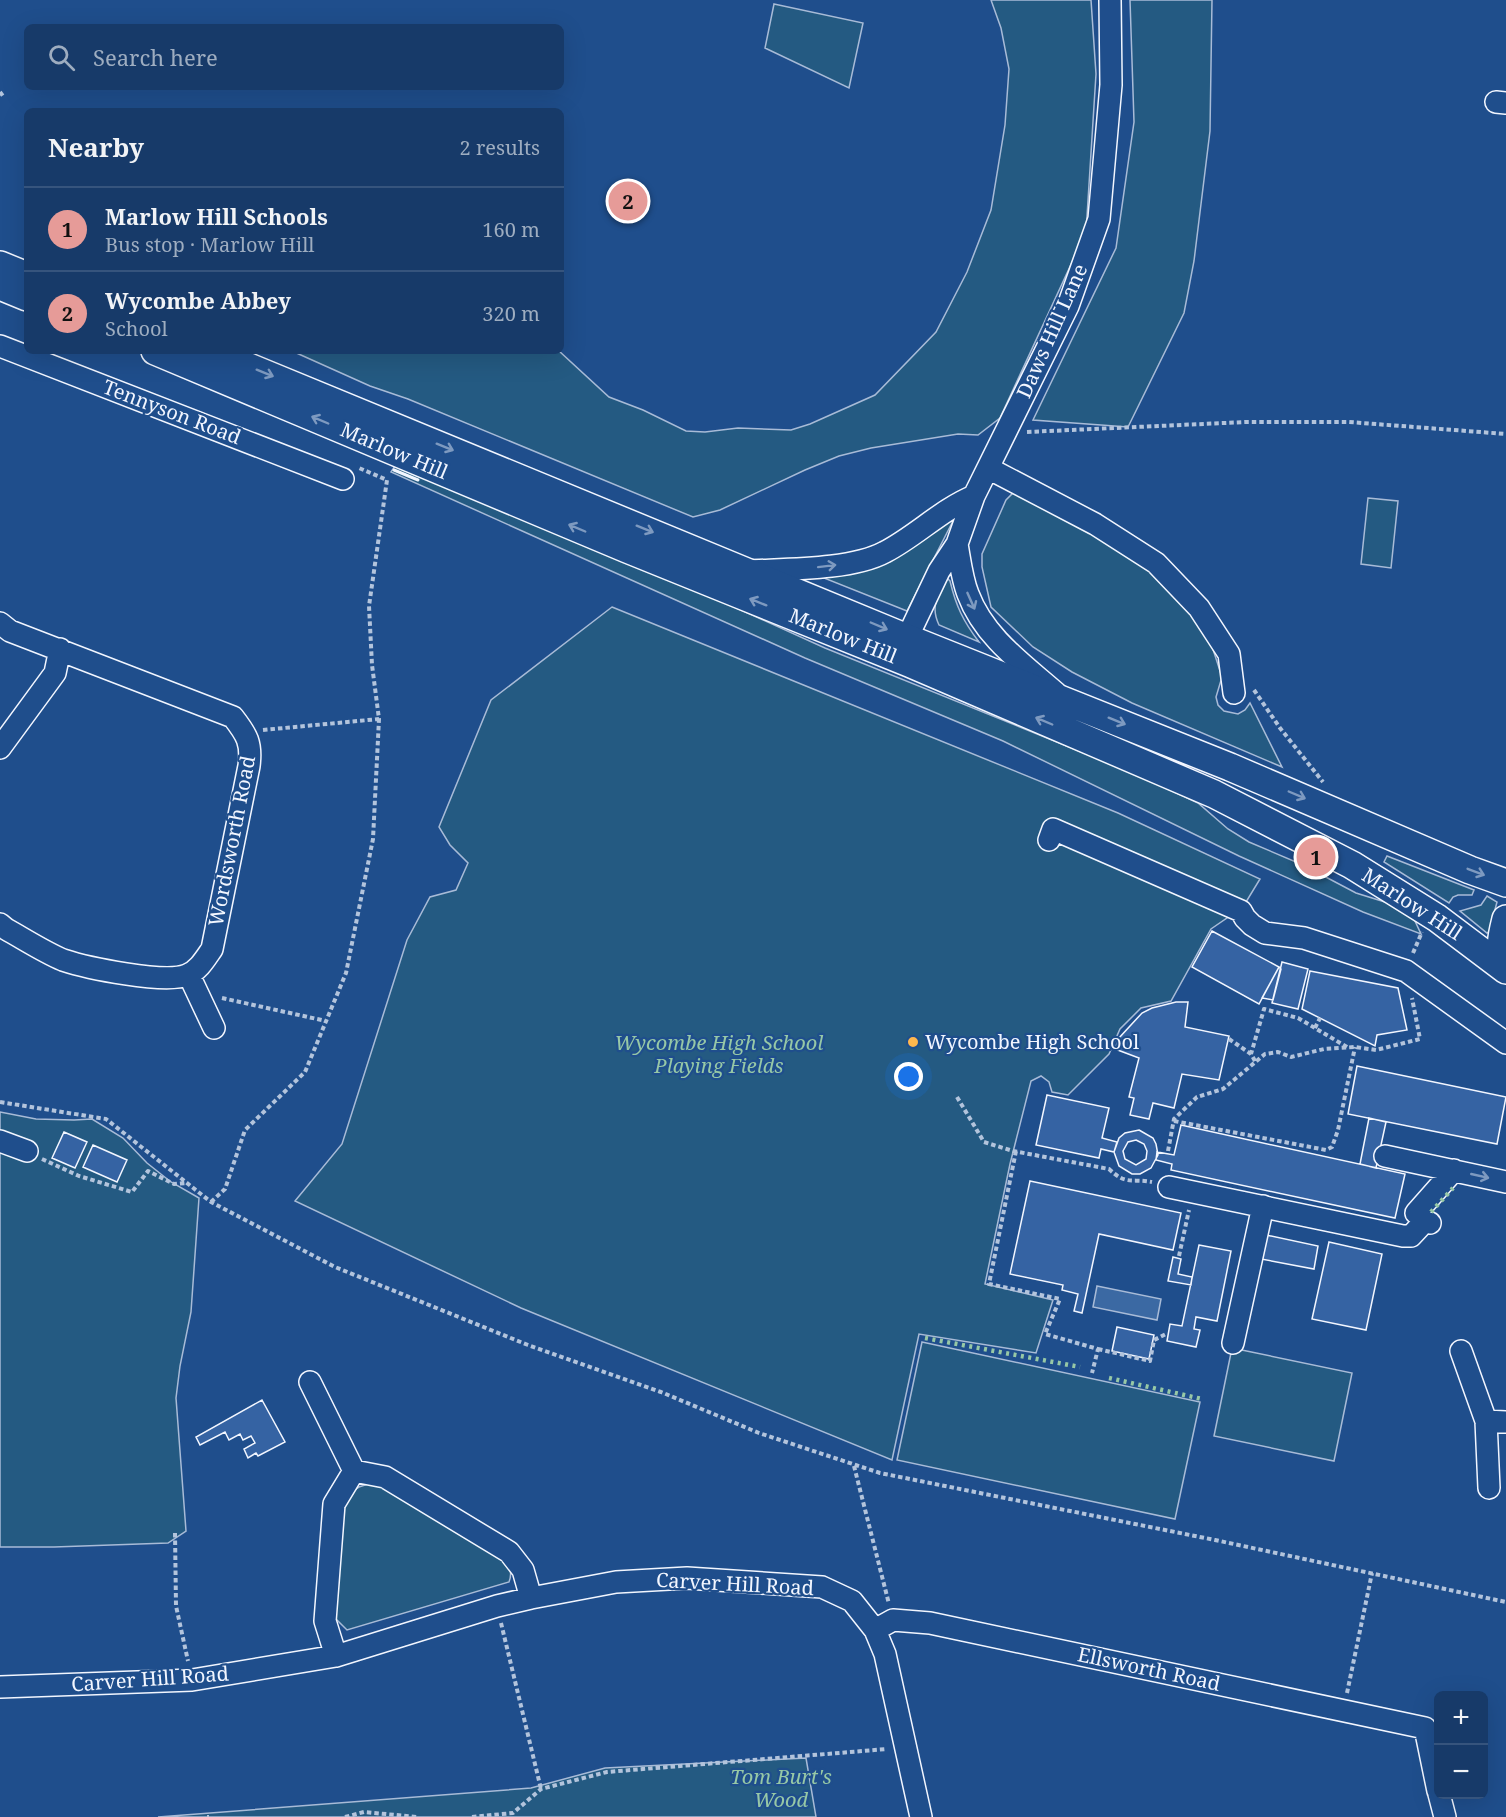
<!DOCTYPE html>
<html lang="en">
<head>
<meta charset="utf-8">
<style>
	:root { --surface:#173a69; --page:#244571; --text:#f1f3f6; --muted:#9eadc0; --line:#36547d; --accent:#e69b98 }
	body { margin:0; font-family:"Noto Serif",serif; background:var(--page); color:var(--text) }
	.controls { position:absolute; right:18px; bottom:18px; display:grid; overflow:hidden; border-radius:9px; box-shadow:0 6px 24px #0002 }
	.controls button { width:54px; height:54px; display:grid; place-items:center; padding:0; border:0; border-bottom:2px solid var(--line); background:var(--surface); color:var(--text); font:30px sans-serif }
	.you { position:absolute; left:909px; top:1077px; width:21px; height:21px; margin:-15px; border:4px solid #fff; border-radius:50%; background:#1a73e8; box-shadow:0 0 0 9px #1a73e833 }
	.badge { display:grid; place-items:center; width:39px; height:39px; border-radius:50%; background:var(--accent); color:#111; font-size:20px; font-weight:700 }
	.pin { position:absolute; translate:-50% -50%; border:3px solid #fff; box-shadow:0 2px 6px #0006 }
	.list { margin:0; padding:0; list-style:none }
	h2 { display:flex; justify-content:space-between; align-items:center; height:78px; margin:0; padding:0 24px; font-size:26px }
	h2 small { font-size:20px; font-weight:400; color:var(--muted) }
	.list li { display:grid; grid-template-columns:39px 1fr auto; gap:18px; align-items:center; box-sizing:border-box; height:84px; padding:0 24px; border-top:2px solid var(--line) }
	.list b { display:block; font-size:22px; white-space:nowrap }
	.list p { margin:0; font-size:20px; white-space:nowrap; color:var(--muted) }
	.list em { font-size:20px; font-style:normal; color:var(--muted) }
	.icon { flex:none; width:33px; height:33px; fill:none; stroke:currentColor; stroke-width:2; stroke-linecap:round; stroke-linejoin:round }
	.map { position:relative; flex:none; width:1506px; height:1817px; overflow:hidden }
	.search { position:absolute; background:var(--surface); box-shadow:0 6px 24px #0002; left:24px; top:24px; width:540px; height:66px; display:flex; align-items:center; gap:15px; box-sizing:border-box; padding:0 21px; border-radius:9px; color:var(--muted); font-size:22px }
	.panel { position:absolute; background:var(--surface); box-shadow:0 6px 24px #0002; left:24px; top:108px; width:540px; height:246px; border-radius:9px }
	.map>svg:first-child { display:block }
	.green { fill:#245a82; stroke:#a8bbd7; stroke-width:1.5 }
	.water { fill:#3b69a3; stroke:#a8bbd7; stroke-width:1.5 }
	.building { fill:#3563a3; stroke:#f2f6ff; stroke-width:1.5; fill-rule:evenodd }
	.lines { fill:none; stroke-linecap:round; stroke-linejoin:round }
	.minor-casing { stroke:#f2f6ff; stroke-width:24 }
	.major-casing { stroke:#f2f6ff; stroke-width:30 }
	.path { stroke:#b3c4dc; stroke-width:4; stroke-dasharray:4.5 3; stroke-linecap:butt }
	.minor { stroke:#1f4e8c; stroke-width:21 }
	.major { stroke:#1f4e8c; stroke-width:27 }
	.hedge { stroke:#97c8a6; stroke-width:4.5; stroke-dasharray:3 4.5; stroke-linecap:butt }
	.wall { stroke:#f2f6ff; stroke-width:3 }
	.oneway { stroke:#7e9ac0 }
	.poi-dot { fill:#ffb74d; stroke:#1f4e8c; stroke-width:2 }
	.labels { text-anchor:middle; stroke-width:4.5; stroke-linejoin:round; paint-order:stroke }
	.street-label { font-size:20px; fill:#f2f6ff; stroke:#1f4e8c }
	.poi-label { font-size:20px; fill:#f2f6ff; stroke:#1f4e8c; text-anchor:start }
	.park-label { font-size:20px; font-style:italic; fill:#97c8a6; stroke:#1f4e8c }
</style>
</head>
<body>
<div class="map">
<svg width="1506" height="1817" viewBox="0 0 1506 1817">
	<rect width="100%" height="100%" fill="#1f4e8c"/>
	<path class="green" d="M991 0H1091L1096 74 1086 232 1000 418 978 435 958 434 871 448 839 456 805 470 720 510 693 517 408 399 370 386 292 351H559L609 397 643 410 686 431 705 432 738 428 791 430 810 424 875 395 936 332 967 272 991 210 1005 125 1009 69 1001 28Z
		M1130 0H1212L1210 131 1194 261 1184 313 1128 427 1033 420 1116 248 1134 122Z
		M774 4 863 23 849 88 765 48Z
		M395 466 701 592 825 648 1138 775 1198 803 1228 829 1249 842 1303 865 1356 893 1401 907 1414 919 1421 934 1363 912 1239 856 1003 741 805 658 391 472Z
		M1013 493 1045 506 1148 566 1184 596 1209 637 1222 677 1216 697 1218 705 1224 711 1238 714 1245 710 1250 703 1282 767 1132 703 1072 672 1033 647 991 607 982 567V554L1006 500Z
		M1368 498 1398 501 1391 568 1361 564Z
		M956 515 907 611 819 576Z
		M948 579 950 581C956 606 963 621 979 642L939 625C930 606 938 597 946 580Z
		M612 607 1118 813 1260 879 1243 907 1211 929 1171 1001 1141 1008 1120 1029 1109 1054 1068 1095 1052 1092 1049 1082 1041 1076 1031 1081 1010 1164 985 1284 1053 1300 1036 1353 919 1334 892 1460 521 1308 295 1201 342 1144 407 940 430 897 456 890 468 863 450 845 439 827 491 700Z
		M1387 856 1474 890 1472 895H1458L1453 897 1449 903 1384 862Z
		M1487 896 1497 902 1489 932 1487 933 1460 911 1481 905Z
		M0 1112 36 1119 74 1120 92 1119 123 1138 147 1163 171 1182 199 1198 191 1312 180 1366 176 1398 186 1531 168 1543 54 1547H0Z
		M922 1342 1200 1402 1175 1519 897 1460Z
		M1232 1348 1352 1373 1334 1461 1214 1436Z
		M374 1482 504 1556C509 1565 513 1572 509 1582L347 1630 336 1619 331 1609 346 1495 359 1487Z
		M806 1758 816 1817H158L531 1788 605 1768Z"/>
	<path class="water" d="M1097 1286 1161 1299 1157 1320 1093 1307Z"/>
	<path class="building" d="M1212 931 1279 967 1259 1004 1192 967Z
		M1282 962 1308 969 1298 1009 1272 1003Z
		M1279 967 1281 969 1273 1000 1262 998Z
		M1310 971 1398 988 1407 1030 1377 1035 1375 1046 1302 1009Z
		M1176 1002H1188L1185 1027 1229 1036 1219 1080 1182 1074 1174 1108 1153 1103 1149 1119 1130 1115 1134 1098 1129 1097 1139 1058 1115 1049 1119 1038 1142 1013 1152 1008Z
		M1357 1066 1506 1097 1497 1144 1348 1114Z
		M1047 1095 1109 1108 1102 1138 1117 1142 1114 1152 1101 1149 1099 1158 1036 1145Z
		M1369 1118 1386 1122 1376 1168 1360 1164Z
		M1181 1125 1405 1174 1395 1218 1171 1170 1172 1164 1156 1160 1157 1152 1174 1155Z
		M1139 1130 1153 1138 1156 1144 1158 1155 1151 1168 1140 1174H1132L1119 1166 1114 1152 1119 1138 1125 1133ZM1136 1140 1144 1144 1147 1151 1146 1159 1136 1165 1125 1159 1123 1151 1128 1142Z
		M64 1132 87 1142 75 1168 52 1158Z
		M93 1145 127 1160 117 1182 83 1167Z
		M1030 1181 1181 1213 1173 1250 1099 1234 1082 1313 1074 1311 1078 1294 1062 1290 1063 1285 1010 1274Z
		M1266 1235 1318 1246 1314 1269 1261 1259Z
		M1329 1242 1382 1254 1366 1330 1312 1319Z
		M1199 1245 1231 1251 1217 1321 1196 1317 1194 1329 1200 1330 1196 1347 1167 1341 1170 1324 1182 1326Z
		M1173 1257 1181 1259 1178 1274 1192 1277 1191 1285 1168 1281Z
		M1117 1327 1154 1335 1149 1359 1112 1351Z
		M262 1400 285 1442 258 1456 256 1453 248 1458 244 1449 255 1443 251 1436 243 1440 240 1434 229 1440 225 1432 200 1445 196 1437Z"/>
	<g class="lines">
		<g class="minor-casing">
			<path id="minor" d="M1496 102 1506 103
				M0 346 343 479
				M988 468 1095 524 1156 563 1199 608 1229 654 1234 693
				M957 544C960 561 962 579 968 594 984 637 1023 664 1056 693
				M749 571C786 569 852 570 885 552 916 536 942 509 974 496
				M0 623 10 631 233 717C247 735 252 743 249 766L212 949C205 959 199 970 187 975 165 984 87 968 63 960 44 952 24 939 6 929L0 924
				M908 653 907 638 939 571 957 544 974 496 1068 306 1099 219 1111 85 1110 0
				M0 748 55 673 60 649
				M1049 840 1053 829 1241 911 1245 918 1252 925 1265 933 1304 938 1406 971 1506 1043
				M189 975 214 1028
				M0 1141 27 1151
				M1385 1156 1506 1182
				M1169 1187 1403 1236H1411L1425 1221
				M1430 1223 1425 1221 1416 1213 1454 1170
				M1233 1343 1263 1206
				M1461 1351 1486 1421 1506 1422
				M310 1382 354 1471 334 1504 325 1621 336 1656
				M1486 1421 1489 1488
				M354 1471 385 1477 509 1552 523 1570 531 1598
				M875 1630 893 1620 930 1623 1425 1728 1438 1791
				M0 1687 192 1680 336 1656 497 1606 531 1598 616 1582 687 1578 822 1587 852 1601 875 1630 885 1654 921 1817
				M1439 1794 1445 1817"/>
		</g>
		<g class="major-casing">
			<path id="major" d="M0 265 27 276
				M0 286 27 297
				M155 351 627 549 909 663 1214 794 1352 865 1437 918 1506 970
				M210 351 907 638 1230 767 1470 870 1506 883
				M1506 919C1502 935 1498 949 1506 965"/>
		</g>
		<path class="path" d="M0 92 3 96
			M1027 432 1246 422H1349L1506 434
			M1254 690 1280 728 1323 782
			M263 730 379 719
			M1413 953 1422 932
			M222 998 326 1021
			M1315 1028 1320 1018
			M1229 1039 1251 1054
			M1255 1061 1251 1054 1264 1009 1298 1018 1347 1047
			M957 1097 984 1142 1013 1151 1109 1169C1127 1186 1131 1178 1152 1182
			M0 1102 106 1119 211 1202 335 1267 528 1345 661 1392 759 1433 880 1473 1215 1540 1506 1602
			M1174 1121 1326 1150 1332 1147 1338 1130 1355 1047
			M1016 1151 989 1284 1060 1299 1045 1334 1098 1349 1092 1373
			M1168 1151 1174 1119 1197 1097 1223 1089 1265 1054 1278 1052 1291 1057 1324 1049 1355 1047 1376 1050 1420 1039 1412 998
			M42 1159 79 1176 132 1192 148 1171 174 1184 186 1183
			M211 1202 225 1189 245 1130 305 1072 346 973 373 839 379 719 372 665 369 606 387 480 359 468
			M1179 1256 1189 1210
			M1098 1349 1150 1361 1154 1340 1166 1334
			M854 1466 889 1604
			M175 1533 176 1606 188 1661
			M501 1623 541 1789
			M1347 1693 1372 1573
			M207 1817H209
			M345 1817 364 1812 417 1817
			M472 1817 513 1813 541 1789 607 1772 887 1749"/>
		<use href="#minor" class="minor"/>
		<use href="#major" class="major"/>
		<path class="hedge" d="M1431 1212 1453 1188
			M925 1338 1080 1367
			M1109 1378 1202 1399"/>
		<path class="wall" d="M394 470 418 480"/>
	</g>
	<defs><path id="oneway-shaft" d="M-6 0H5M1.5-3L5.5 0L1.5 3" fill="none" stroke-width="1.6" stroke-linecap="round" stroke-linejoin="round" transform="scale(1.5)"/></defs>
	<g class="oneway">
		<use href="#oneway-shaft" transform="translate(265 373) rotate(22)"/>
		<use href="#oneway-shaft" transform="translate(320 420) rotate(-157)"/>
		<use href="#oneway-shaft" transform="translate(445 447) rotate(22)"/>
		<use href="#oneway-shaft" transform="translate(577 528) rotate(-157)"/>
		<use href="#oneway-shaft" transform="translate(645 529) rotate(22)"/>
		<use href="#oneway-shaft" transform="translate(827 566) rotate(-7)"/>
		<use href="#oneway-shaft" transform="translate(971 601) rotate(66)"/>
		<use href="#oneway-shaft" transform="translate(758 602) rotate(-158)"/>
		<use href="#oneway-shaft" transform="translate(879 626) rotate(23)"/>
		<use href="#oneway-shaft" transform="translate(1044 721) rotate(-157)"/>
		<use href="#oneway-shaft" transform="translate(1117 721) rotate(22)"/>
		<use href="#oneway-shaft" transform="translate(1297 795) rotate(23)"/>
		<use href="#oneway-shaft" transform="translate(1476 872) rotate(21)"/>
		<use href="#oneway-shaft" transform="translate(1480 1176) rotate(13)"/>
	</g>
	<circle class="poi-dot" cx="913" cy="1042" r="6"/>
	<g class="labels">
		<g class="street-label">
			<text transform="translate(1052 331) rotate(-66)" y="7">Daws Hill Lane</text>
			<text transform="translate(172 412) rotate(21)" y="7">Tennyson Road</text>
			<text transform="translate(394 451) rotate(23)" y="7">Marlow Hill</text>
			<text transform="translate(843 636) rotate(22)" y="7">Marlow Hill</text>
			<text transform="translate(232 841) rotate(-79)" y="7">Wordsworth Road</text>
			<text transform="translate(1412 904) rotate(33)" y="7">Marlow Hill</text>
			<text transform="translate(735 1584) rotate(3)" y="7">Carver Hill Road</text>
			<text transform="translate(1149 1669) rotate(12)" y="7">Ellsworth Road</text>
			<text transform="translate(150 1679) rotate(-4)" y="7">Carver Hill Road</text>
		</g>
		<g class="poi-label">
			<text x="925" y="1049">Wycombe High School</text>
		</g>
		<g class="park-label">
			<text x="719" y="1050">Wycombe High School<tspan x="719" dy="23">Playing Fields</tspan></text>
			<text x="781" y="1784">Tom Burt's<tspan x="781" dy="23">Wood</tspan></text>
		</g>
	</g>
</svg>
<div class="controls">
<button>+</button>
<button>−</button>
</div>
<div class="you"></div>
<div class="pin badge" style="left:1316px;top:857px">1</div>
<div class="pin badge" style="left:628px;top:201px">2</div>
<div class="search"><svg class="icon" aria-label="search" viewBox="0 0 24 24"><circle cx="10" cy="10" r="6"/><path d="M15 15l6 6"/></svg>Search here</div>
<section class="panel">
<h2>Nearby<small>2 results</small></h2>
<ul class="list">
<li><span class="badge">1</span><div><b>Marlow Hill Schools</b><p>Bus stop · Marlow Hill</p></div><em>160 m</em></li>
<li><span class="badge">2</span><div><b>Wycombe Abbey</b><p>School</p></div><em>320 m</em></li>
</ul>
</section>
</div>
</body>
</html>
